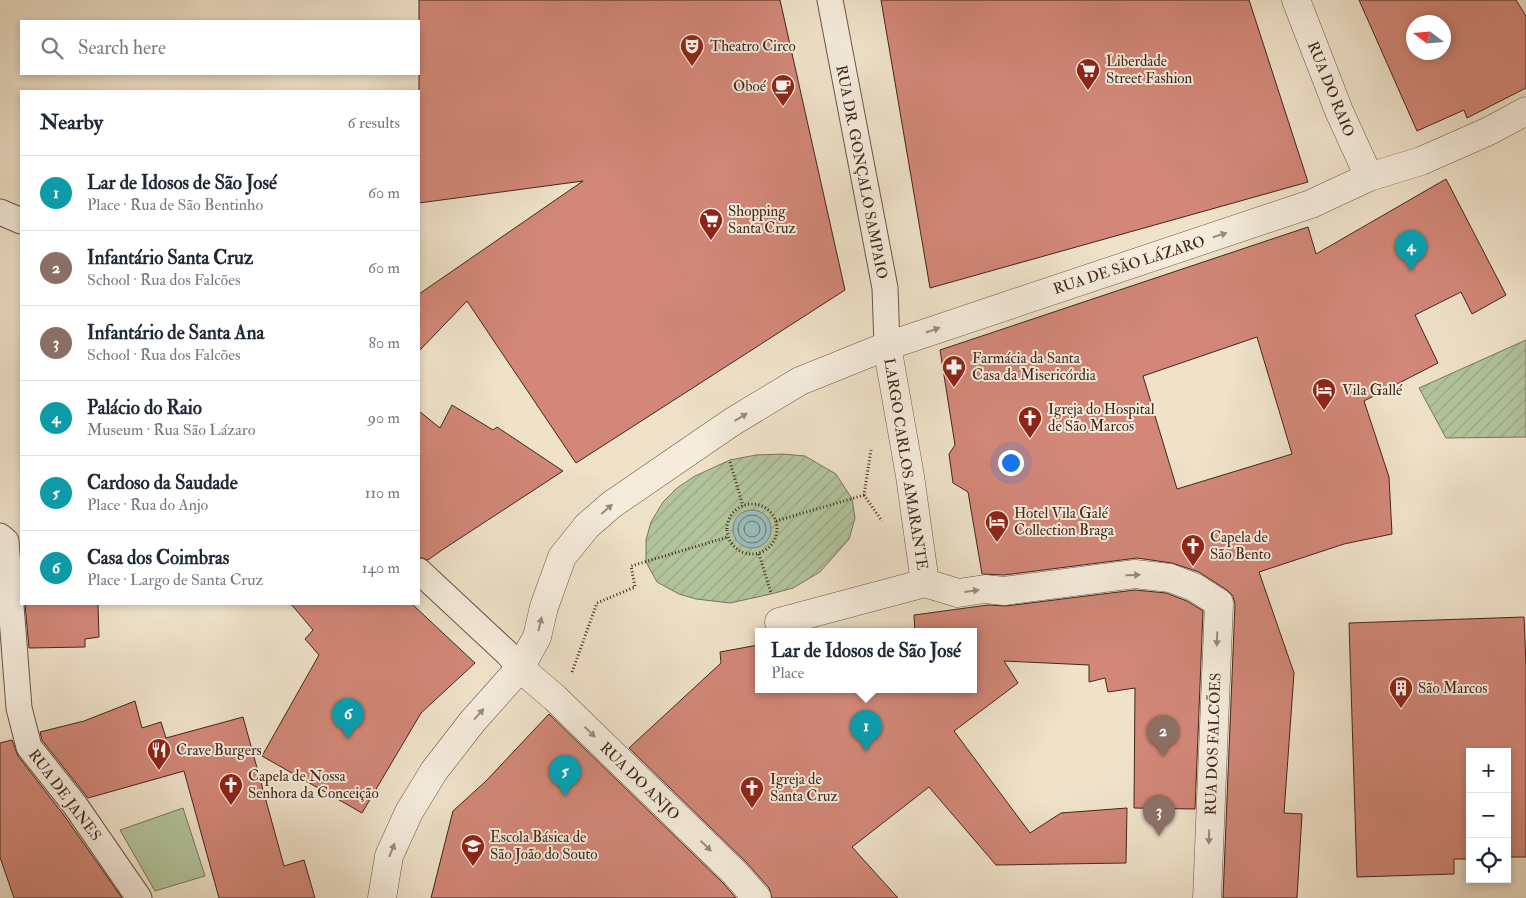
<!DOCTYPE html>
<html lang="en">
<head>
<meta charset="utf-8">
<style>
	:root { --surface:#fff; --page:#f2f2f3; --text:#1f2937; --muted:#747a83; --line:#e0e1e3; --accent:#8f2418 }
	body { margin:0; font-family:"IM FELL Double Pica",serif; background:var(--page); color:var(--text) }
	.controls { position:absolute; right:15px; bottom:15px; display:grid; overflow:hidden; border-radius:0px; box-shadow:0 2px 8px #0003 }
	.controls button { width:45px; height:45px; display:grid; place-items:center; padding:0; border:0; border-bottom:1px solid var(--line); background:var(--surface); color:var(--text); font:25px sans-serif }
	.compass { position:absolute; left:1406px; top:15px; width:45px; height:45px; border-radius:50%; background:var(--surface); box-shadow:0 2px 8px #0003; rotate:286deg }
	.you { position:absolute; left:1010px; top:462px; width:18px; height:18px; margin:-12px; border:4px solid #fff; border-radius:50%; background:#1a73e8; box-shadow:0 0 0 8px #1a73e833 }
	.badge { display:grid; place-items:center; width:32px; height:32px; border-radius:50%; background:var(--accent); color:#fff; font-size:16px; font-weight:700 }
	.pin { position:absolute; translate:-50% -41px; filter:drop-shadow(0 1px 2px #0008) }
	.pin::after { content:''; position:absolute; top:26px; width:18px; height:15px; background:inherit; clip-path:polygon(0 0,100% 0,50% 100%) }
	.popup { position:absolute; left:755px; top:628px; width:222px; height:65px; box-sizing:border-box; display:grid; place-content:center; border-radius:0px; background:var(--surface); filter:drop-shadow(0 1px 4px #0005); font-size:16px; white-space:nowrap; color:var(--muted) }
	.popup b { font-size:19px; color:var(--text) }
	.popup::after { content:''; position:absolute; left:50%; top:100%; margin-left:-10px; border:10px solid transparent; border-top-color:var(--surface) }
	.list { margin:0; padding:0; list-style:none }
	h2 { display:flex; justify-content:space-between; align-items:center; height:65px; margin:0; padding:0 20px; font-size:21px }
	h2 small { font-size:16px; font-weight:400; color:var(--muted) }
	.list li { display:grid; grid-template-columns:32px 1fr auto; gap:15px; align-items:center; box-sizing:border-box; height:75px; padding:0 20px; border-top:1px solid var(--line) }
	.list b { display:block; font-size:19px; white-space:nowrap }
	.list p { margin:0; font-size:16px; white-space:nowrap; color:var(--muted) }
	.list em { font-size:16px; font-style:normal; color:var(--muted) }
	.icon { flex:none; width:28px; height:28px; fill:none; stroke:currentColor; stroke-width:2; stroke-linecap:round; stroke-linejoin:round }
	.map { position:relative; flex:none; width:1526px; height:898px; overflow:hidden }
	.search { position:absolute; background:var(--surface); box-shadow:0 2px 8px #0003; left:20px; top:20px; width:400px; height:55px; display:flex; align-items:center; gap:12px; box-sizing:border-box; padding:0 18px; border-radius:0px; color:var(--muted); font-size:19px }
	.panel { position:absolute; background:var(--surface); box-shadow:0 2px 8px #0003; left:20px; top:90px; width:400px; height:515px; border-radius:0px }
	.map>svg:first-child { display:block }
	.green { fill:#b2c49b; stroke:#7a755c }
	.garden { fill:url(#garden-furrows); stroke:#7a755c }
	.water { fill:#9abdbb; stroke:#77817b }
	.lines { fill:none; stroke-linecap:round; stroke-linejoin:round }
	.shore { stroke:#6e726c; stroke-width:1 }
	.building { fill:#d28778; stroke:#42261c; fill-rule:evenodd }
	.pedestrian-casing { stroke:#6d5547; stroke-width:27 }
	.minor-casing { stroke:#6d5547; stroke-width:29 }
	.path { stroke:#42261c; stroke-width:3; stroke-dasharray:1 2.5; stroke-linecap:butt }
	.pedestrian { stroke:#f5ecdc; stroke-width:25 }
	.minor { stroke:#f5ecdc; stroke-width:28 }
	.oneway { fill:#9c897c }
	.labels { text-anchor:middle; stroke-width:4; stroke-linejoin:round; paint-order:stroke }
	.poi-label { font-size:15px; fill:#42261c; stroke:#f5ecdc; text-anchor:start }
	.street-label { font-size:15px; fill:#42261c; stroke:#f5ecdc }
</style>
</head>
<body>
<div class="map">
<svg width="1526" height="898" viewBox="0 0 1526 898">
	<defs>
		<pattern id="garden-furrows" width="10" height="10" patternUnits="userSpaceOnUse" patternTransform="scale(1.25)"><rect width="10" height="10" fill="#b2c49b"/><path d="M-1 1l2-2M0 10L10 0M9 11l2-2" fill="none" stroke="#9aa885"/></pattern>
	</defs>
	<rect width="100%" height="100%" fill="#efe2c9"/>
	<filter id="stains"><feTurbulence type="fractalNoise" baseFrequency=".004" numOctaves="4"/><feColorMatrix values="0 0 0 0 .2 0 0 0 0 .09 0 0 0 0 .02 0 0 0 .5 -.17"/></filter>
	<radialGradient id="worn" r=".72"><stop offset=".6" stop-color="#630" stop-opacity="0"/><stop offset="1" stop-color="#630" stop-opacity=".3"/></radialGradient>
	<path class="green" d="M183 808 205 876 155 891 120 830Z"/>
	<path class="garden" d="M1526 340V437L1446 438 1419 388Z
		M783 454 805 456 836 474 852 499 855 518 849 539 820 572 793 588 771 594 730 603 696 599 679 594 657 582 646 562V540L651 522 663 502 677 488 695 476 730 460 756 455Z"/>
	<path class="water" d="M733 529a19 19 0 1 1 38 0a19 19 0 1 1-38 0Z"/>
	<g class="lines">
		<path class="shore" d="M738 529a14 14 0 1 1 28 0a14 14 0 1 1-28 0Z
			M744 529a8 8 0 1 1 16 0a8 8 0 1 1-16 0Z"/>
	</g>
	<path class="building" d="M419 0H780L845 290 576 463 467 301 419 351V294L583 181 419 203Z
		M881 0H1249L1308 182 930 288Z
		M1359 0H1516L1526 16V88L1467 118 1464 110 1417 131ZM1414 22H1444V52H1414Z
		M1446 179 1506 295 1472 314 1461 292 1415 315 1438 363 1364 401 1389 477 1392 534 1344 544 1259 572 1294 673 1284 813 1302 814 1297 898H1223L1235 604 1233 596 1227 590 1199 572 1172 563 1137 558 1004 575 982 574 968 492 953 483 949 454 955 445 940 350 1308 227 1316 254ZM1257 337 1292 454 1177 489 1143 376Z
		M452 405 493 430 497 427 563 471 442 550 428 560 419 557V411L440 428Z
		M1135 590 1166 593 1187 601 1203 611 1195 809 1134 808 1135 688 1108 692 1105 678 1089 682V665L1004 661 1018 683 954 731 1030 833 1061 813 1127 808 1126 863 996 865 929 787 852 847 898 898H772L769 888 746 862 629 748 721 663 720 652 758 645V690H974V632H915L914 615 988 605 1006 606Z
		M25 604H98L99 637 85 639V647L29 648Z
		M291 604H412L475 663 421 713 362 813 262 756 319 655 305 639 313 630Z
		M1524 617 1526 666V857H1507V752H1470V859H1454V874L1357 877 1349 623Z
		M135 701 142 728 161 722 166 738 243 717 284 866 304 860 315 898H219L184 771 88 798 42 740 40 732 84 721Z
		M549 714 724 884 736 898H431L453 811 486 781Z
		M12 740 18 756 63 814 122 898H14L0 857V743Z"/>
	<g class="lines">
		<g class="pedestrian-casing">
			<path id="pedestrian" d="M830 0 885 288 887 346
				M0 212 21 221
				M0 536 6 541 19 708 29 747 75 805 139 898
				M419 571 507 653 520 668"/>
		</g>
		<g class="minor-casing">
			<path id="minor" d="M1296 0 1339 111 1369 177
				M887 346 910 476 925 583
				M925 583 958 593 985 589 1004 591 1135 574 1170 578 1194 587 1219 603 1207 898
				M779 622 925 583
				M520 668 555 698 735 873 757 898
				M382 898 389 856 409 812 434 771 472 722 520 668 537 637 544 607 562 557 587 526 611 505 732 422 800 381 887 346 1311 204 1369 177 1421 161 1489 131 1526 111"/>
		</g>
		<path class="path" d="M730 462 743 506
			M864 495 882 521
			M727 529a25 25 0 1 1 50 0a25 25 0 1 1-50 0Z
			M776 521 864 495 871 450
			M759 554 771 593
			M572 672 597 603 635 587 631 566 728 537"/>
		<use href="#pedestrian" class="pedestrian"/>
		<use href="#minor" class="minor"/>
	</g>
	<defs><path id="oneway-solid" d="M-6-.8H1V-3.2L6.5 0L1 3.2V.8H-6Z" transform="scale(1.25)"/></defs>
	<g class="oneway">
		<use href="#oneway-solid" transform="translate(1220 235) rotate(-18)"/>
		<use href="#oneway-solid" transform="translate(933 330) rotate(-19)"/>
		<use href="#oneway-solid" transform="translate(741 417) rotate(-31)"/>
		<use href="#oneway-solid" transform="translate(607 509) rotate(-41)"/>
		<use href="#oneway-solid" transform="translate(1133 575) rotate(-1)"/>
		<use href="#oneway-solid" transform="translate(972 591) rotate(-8)"/>
		<use href="#oneway-solid" transform="translate(540 624) rotate(-77)"/>
		<use href="#oneway-solid" transform="translate(1217 639) rotate(92)"/>
		<use href="#oneway-solid" transform="translate(479 714) rotate(-48)"/>
		<use href="#oneway-solid" transform="translate(590 732) rotate(44)"/>
		<use href="#oneway-solid" transform="translate(1209 837) rotate(92)"/>
		<use href="#oneway-solid" transform="translate(706 846) rotate(44)"/>
		<use href="#oneway-solid" transform="translate(392 850) rotate(-68)"/>
	</g>
	<defs>
		<g id="theatre-pin" transform="scale(1.25)"><path d="M0 17L-7.5 6A9.5 9.5 0 1 1 7.5 6Z" fill="#8f2418" stroke="#f5ecdc"/><path d="M-5-5.5Q0-4 5-5.5V0Q5 5 0 6Q-5 5-5 0ZM-3.3-2.5H-1v1.5H-3.3ZM1-2.5H3.3v1.5H1ZM-2.8 1Q0 5.5 2.8 1Z" fill="#fff"/></g>
		<g id="supermarket-pin" transform="scale(1.25)"><path d="M0 17L-7.5 6A9.5 9.5 0 1 1 7.5 6Z" fill="#8f2418" stroke="#f5ecdc"/><path d="M-6-5.5h2.5l.6 2H6L4.5 2H-2.5L-4.4-4H-6ZM-1.5 3.2a1.3 1.3 0 1 0 .1 0ZM3 3.2a1.3 1.3 0 1 0 .1 0Z" fill="#fff"/></g>
		<g id="cafe-pin" transform="scale(1.25)"><path d="M0 17L-7.5 6A9.5 9.5 0 1 1 7.5 6Z" fill="#8f2418" stroke="#f5ecdc"/><path d="M-5.5-4.5H6V0H3Q3 3.5 0 3.5H-2.5Q-5.5 3.5-5.5 0ZM3-3.2v2h1.7v-2ZM-6 4.5H4V6H-6Z" fill="#fff"/></g>
		<g id="pharmacy-pin" transform="scale(1.25)"><path d="M0 17L-7.5 6A9.5 9.5 0 1 1 7.5 6Z" fill="#8f2418" stroke="#f5ecdc"/><path d="M-2-6h4v4h4v4h-4v4h-4v-4h-4v-4h4Z" fill="#fff"/></g>
		<g id="hotel-pin" transform="scale(1.25)"><path d="M0 17L-7.5 6A9.5 9.5 0 1 1 7.5 6Z" fill="#8f2418" stroke="#f5ecdc"/><path d="M-6-4.5h1.5V1H6V5H4.5V3h-9V5H-6ZM-4 0a1.8 1.8 0 1 1 3.6 0ZM.5 0V-2.5h3Q6-2.5 6 0Z" fill="#fff"/></g>
		<g id="church-pin" transform="scale(1.25)"><path d="M0 17L-7.5 6A9.5 9.5 0 1 1 7.5 6Z" fill="#8f2418" stroke="#f5ecdc"/><path d="M-1.2-6h2.4v3.5h3.3v2.4h-3.3V6h-2.4V-.1h-3.3v-2.4h3.3Z" fill="#fff"/></g>
		<g id="building-pin" transform="scale(1.25)"><path d="M0 17L-7.5 6A9.5 9.5 0 1 1 7.5 6Z" fill="#8f2418" stroke="#f5ecdc"/><path d="M-4-6H4V6H1V3H-1V6H-4ZM-2.5-4.3h1.7v1.8h-1.7ZM.8-4.3h1.7v1.8H.8ZM-2.5-1h1.7V.8h-1.7ZM.8-1h1.7V.8H.8Z" fill="#fff"/></g>
		<g id="restaurant-pin" transform="scale(1.25)"><path d="M0 17L-7.5 6A9.5 9.5 0 1 1 7.5 6Z" fill="#8f2418" stroke="#f5ecdc"/><path d="M-5-6h1v4h1v-4h1v4h1v-4h1v5L-1.5 .5V6h-2V.5L-5-1ZM5-6V6H3V1.5H1.5Q1.5-4 5-6Z" fill="#fff"/></g>
		<g id="school-pin" transform="scale(1.25)"><path d="M0 17L-7.5 6A9.5 9.5 0 1 1 7.5 6Z" fill="#8f2418" stroke="#f5ecdc"/><path d="M0-5L7-2L0 1L-7-2ZM-4 1L0 2.5L4 1V4Q0 6-4 4Z" fill="#fff"/></g>
	</defs>
	<g fill-rule="evenodd">
		<use href="#theatre-pin" x="692" y="46"/>
		<use href="#supermarket-pin" x="1088" y="70"/>
		<use href="#cafe-pin" x="783" y="86"/>
		<use href="#supermarket-pin" x="711" y="220"/>
		<use href="#pharmacy-pin" x="954" y="367"/>
		<use href="#hotel-pin" x="1324" y="390"/>
		<use href="#church-pin" x="1030" y="418"/>
		<use href="#hotel-pin" x="997" y="522"/>
		<use href="#church-pin" x="1193" y="546"/>
		<use href="#building-pin" x="1401" y="688"/>
		<use href="#restaurant-pin" x="159" y="750"/>
		<use href="#church-pin" x="231" y="785"/>
		<use href="#church-pin" x="752" y="788"/>
		<use href="#school-pin" x="473" y="846"/>
	</g>
	<g class="labels">
		<g class="poi-label">
			<text x="710" y="51">Theatro Circo</text>
			<text x="1106" y="66">Liberdade<tspan x="1106" dy="17">Street Fashion</tspan></text>
			<text x="766" y="91" text-anchor="end">Oboé</text>
			<text x="728" y="216">Shopping<tspan x="728" dy="17">Santa Cruz</tspan></text>
			<text x="972" y="363">Farmácia da Santa<tspan x="972" dy="17">Casa da Misericórdia</tspan></text>
			<text x="1342" y="395">Vila Gallé</text>
			<text x="1048" y="414">Igreja do Hospital<tspan x="1048" dy="17">de São Marcos</tspan></text>
			<text x="1014" y="518">Hotel Vila Galé<tspan x="1014" dy="17">Collection Braga</tspan></text>
			<text x="1210" y="542">Capela de<tspan x="1210" dy="17">São Bento</tspan></text>
			<text x="1418" y="693">São Marcos</text>
			<text x="176" y="755">Crave Burgers</text>
			<text x="248" y="781">Capela de Nossa<tspan x="248" dy="17">Senhora da Conceição</tspan></text>
			<text x="770" y="784">Igreja de<tspan x="770" dy="17">Santa Cruz</tspan></text>
			<text x="490" y="842">Escola Básica de<tspan x="490" dy="17">São João do Souto</tspan></text>
		</g>
		<g class="street-label">
			<text transform="translate(1331 89) rotate(68)" y="5">RUA DO RAIO</text>
			<text transform="translate(862 172) rotate(79)" y="5">RUA DR. GONÇALO SAMPAIO</text>
			<text transform="translate(1129 265) rotate(-18)" y="5">RUA DE SÃO LÁZARO</text>
			<text transform="translate(906 464) rotate(81)" y="5">LARGO CARLOS AMARANTE</text>
			<text transform="translate(1213 744) rotate(-88)" y="5">RUA DOS FALCÕES</text>
			<text transform="translate(640 781) rotate(44)" y="5">RUA DO ANJO</text>
			<text transform="translate(65 795) rotate(53)" y="5">RUA DE JANES</text>
		</g>
	</g>
	<rect width="100%" height="100%" filter="url(#stains)"/>
	<rect width="100%" height="100%" fill="url(#worn)"/>
</svg>
<div class="controls">
<button>+</button>
<button>−</button>
<button><svg class="icon" aria-label="locate" viewBox="0 0 24 24"><circle cx="12" cy="12" r="6"/><path d="M12 2v4M12 18v4M2 12h4M18 12h4"/></svg></button>
</div>
<svg class="compass" viewBox="-18 -18 36 36"><path d="M0-13l5 13h-10z" fill="#e53935"/><path d="M0 13l5-13h-10z" fill="#747a83"/></svg>
<div class="you"></div>
<div class="pin badge" style="left:866px;top:751px;background:#0f9aa8">1</div>
<div class="popup"><b>Lar de Idosos de São José</b>Place</div>
<div class="pin badge" style="left:1163px;top:756px;background:#8d6e63">2</div>
<div class="pin badge" style="left:1159px;top:836px;background:#8d6e63">3</div>
<div class="pin badge" style="left:1411px;top:271px;background:#0f9aa8">4</div>
<div class="pin badge" style="left:565px;top:796px;background:#0f9aa8">5</div>
<div class="pin badge" style="left:348px;top:739px;background:#0f9aa8">6</div>
<div class="search"><svg class="icon" aria-label="search" viewBox="0 0 24 24"><circle cx="10" cy="10" r="6"/><path d="M15 15l6 6"/></svg>Search here</div>
<section class="panel">
<h2>Nearby<small>6 results</small></h2>
<ul class="list">
<li><span class="badge" style="background:#0f9aa8">1</span><div><b>Lar de Idosos de São José</b><p>Place · Rua de São Bentinho</p></div><em>60 m</em></li>
<li><span class="badge" style="background:#8d6e63">2</span><div><b>Infantário Santa Cruz</b><p>School · Rua dos Falcões</p></div><em>60 m</em></li>
<li><span class="badge" style="background:#8d6e63">3</span><div><b>Infantário de Santa Ana</b><p>School · Rua dos Falcões</p></div><em>80 m</em></li>
<li><span class="badge" style="background:#0f9aa8">4</span><div><b>Palácio do Raio</b><p>Museum · Rua São Lázaro</p></div><em>90 m</em></li>
<li><span class="badge" style="background:#0f9aa8">5</span><div><b>Cardoso da Saudade</b><p>Place · Rua do Anjo</p></div><em>110 m</em></li>
<li><span class="badge" style="background:#0f9aa8">6</span><div><b>Casa dos Coimbras</b><p>Place · Largo de Santa Cruz</p></div><em>140 m</em></li>
</ul>
</section>
</div>
</body>
</html>
